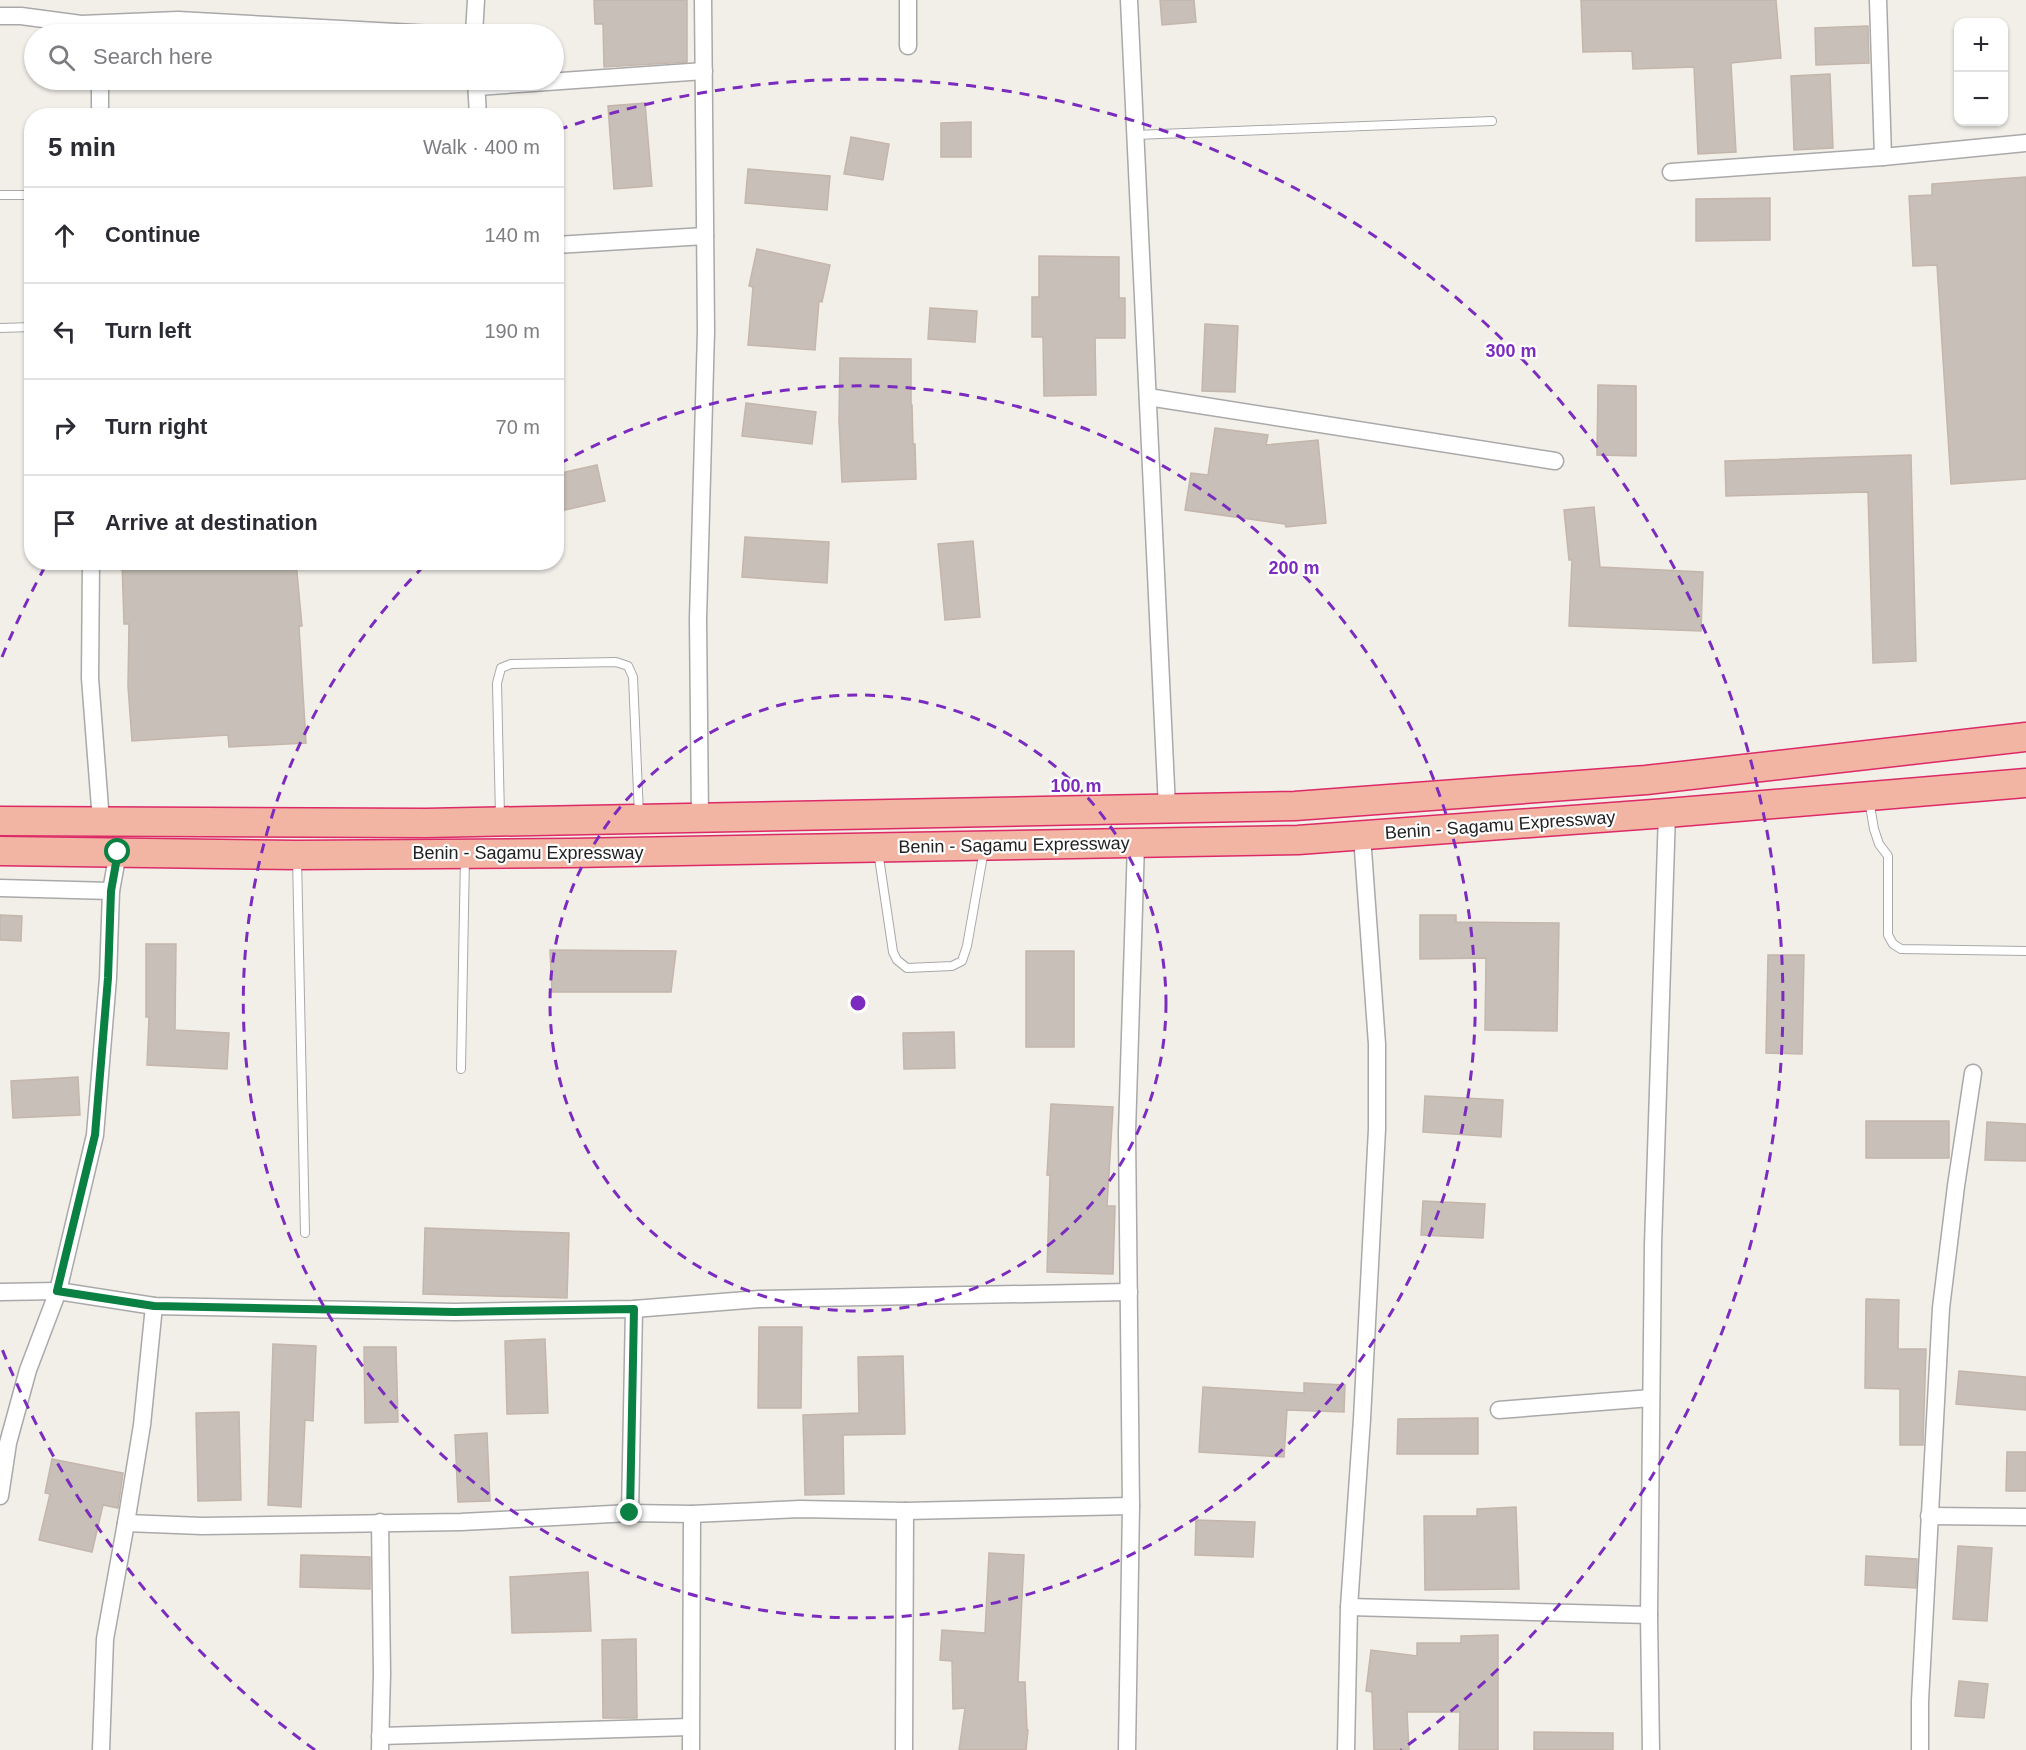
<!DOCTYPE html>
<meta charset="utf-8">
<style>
:root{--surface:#fff;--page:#f7f7f7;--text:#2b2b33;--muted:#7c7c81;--line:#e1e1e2}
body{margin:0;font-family:Arial,sans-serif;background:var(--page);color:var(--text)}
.controls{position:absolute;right:18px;top:18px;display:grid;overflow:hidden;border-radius:12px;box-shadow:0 2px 4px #0004}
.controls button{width:54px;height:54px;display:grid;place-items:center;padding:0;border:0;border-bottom:2px solid var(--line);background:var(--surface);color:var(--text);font:30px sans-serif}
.stop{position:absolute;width:18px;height:18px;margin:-14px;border:4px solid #0b8043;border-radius:50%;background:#fff}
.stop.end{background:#0b8043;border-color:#fff;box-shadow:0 2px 6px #0008}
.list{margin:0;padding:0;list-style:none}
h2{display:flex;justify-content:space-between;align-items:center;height:78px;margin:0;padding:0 24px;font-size:26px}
h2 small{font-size:20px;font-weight:400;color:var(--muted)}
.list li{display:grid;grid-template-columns:39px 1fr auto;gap:18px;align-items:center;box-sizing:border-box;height:96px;padding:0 24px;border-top:2px solid var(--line)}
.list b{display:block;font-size:22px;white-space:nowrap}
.list em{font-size:20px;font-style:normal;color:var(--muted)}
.icon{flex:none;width:33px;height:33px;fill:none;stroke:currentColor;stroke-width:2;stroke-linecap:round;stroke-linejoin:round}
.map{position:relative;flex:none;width:2026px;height:1750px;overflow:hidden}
.search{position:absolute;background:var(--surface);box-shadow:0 2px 4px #0004;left:24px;top:24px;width:540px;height:66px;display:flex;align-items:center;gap:15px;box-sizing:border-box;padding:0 21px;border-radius:33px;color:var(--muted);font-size:22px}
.panel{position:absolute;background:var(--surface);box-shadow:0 2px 4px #0004;left:24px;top:108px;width:540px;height:462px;border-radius:24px}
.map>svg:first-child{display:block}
</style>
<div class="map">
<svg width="2026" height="1750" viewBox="0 0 2026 1750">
<rect width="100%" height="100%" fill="#f2efe9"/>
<g fill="#c7bfb8" stroke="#c4b6ab" stroke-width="1.5">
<polygon points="594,0 687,0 687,62 604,67 603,24 595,24"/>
<polygon points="1160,0 1194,0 1196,22 1162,25"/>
<polygon points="1581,0 1776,0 1781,58 1731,63 1736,152 1698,154 1694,67 1633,69 1632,51 1583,52"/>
<polygon points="1868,26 1869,63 1816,65 1815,28"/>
<polygon points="1830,74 1833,148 1794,150 1791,76"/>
<polygon points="645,103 652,186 614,189 608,106"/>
<polygon points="971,122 971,157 941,157 941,123"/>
<polygon points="851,137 889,144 883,180 844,174"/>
<polygon points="748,169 830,176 827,210 745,203"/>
<polygon points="2026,177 2026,479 1951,484 1937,265 1913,266 1909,196 1932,195 1932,184"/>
<polygon points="1770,198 1770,240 1696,241 1696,199"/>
<polygon points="757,249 830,265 822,302 819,301 815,350 748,345 753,287 749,286"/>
<polygon points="1039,256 1119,257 1119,298 1125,298 1125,338 1095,338 1096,395 1044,396 1043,337 1032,337 1032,297 1039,297"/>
<polygon points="930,308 977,311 975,342 928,339"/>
<polygon points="1205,324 1238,326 1235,392 1202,391"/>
<polygon points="840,358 911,359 911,405 912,405 913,444 915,444 916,479 842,482 839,420"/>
<polygon points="1598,385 1636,386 1636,456 1597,455"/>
<polygon points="746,403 816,412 812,444 742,436"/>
<polygon points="1215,428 1268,435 1266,445 1318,440 1326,523 1286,527 1285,524 1185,510 1191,473 1208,475"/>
<polygon points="1911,455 1916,661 1873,663 1868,492 1726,496 1725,461"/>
<polygon points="597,465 605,501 556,512 556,474"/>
<polygon points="1594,507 1600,567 1703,572 1701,631 1569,626 1572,560 1569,560 1564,510"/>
<polygon points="745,537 829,542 827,583 742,577"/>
<polygon points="973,541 980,617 945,620 938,544"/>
<polygon points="122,562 296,562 302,626 299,626 306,743 229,747 228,735 132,741 128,686 129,624 124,624"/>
<polygon points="0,915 22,916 21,941 0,940"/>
<polygon points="1420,915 1456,915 1456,922 1559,923 1557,1031 1485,1030 1486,958 1420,959"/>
<polygon points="146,944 176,944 175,1030 229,1033 227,1069 147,1065 149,1017 146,1017"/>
<polygon points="550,950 676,951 671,992 552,992"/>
<rect x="1026" y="951" width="48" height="96"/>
<polygon points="1768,955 1804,955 1802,1054 1766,1053"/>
<polygon points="954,1032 955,1068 904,1069 903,1033"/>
<polygon points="78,1077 80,1115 13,1118 11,1081"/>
<polygon points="1425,1096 1503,1100 1501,1137 1423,1132"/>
<polygon points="1051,1104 1113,1107 1107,1206 1115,1206 1113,1274 1047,1272 1050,1175 1047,1175"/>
<rect x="1866" y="1121" width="83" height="37"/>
<polygon points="1987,1122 2026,1124 2026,1161 1985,1160"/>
<polygon points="1423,1201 1485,1204 1483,1238 1421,1235"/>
<polygon points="425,1228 569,1233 567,1298 423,1294"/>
<polygon points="1866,1299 1899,1300 1898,1349 1926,1349 1923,1445 1900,1445 1900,1389 1865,1388"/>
<polygon points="759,1327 802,1327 801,1408 758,1408"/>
<polygon points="545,1339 548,1413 507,1414 505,1341"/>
<polygon points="273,1344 316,1346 313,1421 305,1420 301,1507 268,1505"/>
<polygon points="364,1347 396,1347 398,1422 365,1423"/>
<polygon points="903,1356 905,1434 843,1435 844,1494 805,1495 803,1415 859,1413 858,1357"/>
<polygon points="1959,1371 2026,1377 2026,1410 1956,1404"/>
<polygon points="1304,1383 1345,1385 1344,1412 1287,1410 1284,1457 1199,1452 1203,1387 1304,1393"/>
<polygon points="239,1412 241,1500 198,1501 196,1413"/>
<polygon points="1478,1418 1478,1454 1397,1454 1398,1419"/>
<polygon points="487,1433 490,1501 458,1502 455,1435"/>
<polygon points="2007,1452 2026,1452 2026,1491 2006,1491"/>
<polygon points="52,1459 123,1473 118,1508 103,1505 92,1552 39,1540 50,1494 45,1493"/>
<polygon points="1516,1507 1519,1589 1425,1590 1424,1516 1477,1516 1477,1509"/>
<polygon points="1196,1520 1255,1522 1253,1557 1195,1555"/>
<polygon points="1958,1546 1992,1548 1987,1621 1953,1619"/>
<polygon points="989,1553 1024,1555 1018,1682 1025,1682 1027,1730 1028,1730 1026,1750 959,1750 965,1708 953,1709 952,1661 940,1660 942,1630 985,1633"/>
<polygon points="301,1555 370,1557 370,1589 300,1587"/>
<polygon points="1866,1556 1917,1559 1916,1588 1865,1585"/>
<polygon points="588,1572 591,1631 512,1633 510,1577"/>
<polygon points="1498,1635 1498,1750 1459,1750 1460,1712 1407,1712 1409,1750 1374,1750 1372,1692 1366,1691 1371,1650 1417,1656 1417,1643 1461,1643 1461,1636"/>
<polygon points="636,1639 637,1718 603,1718 602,1640"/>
<polygon points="1959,1681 1988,1684 1984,1718 1955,1716"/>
<polygon points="1534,1732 1613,1733 1613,1750 1534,1750"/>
</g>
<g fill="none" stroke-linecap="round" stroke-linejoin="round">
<defs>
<g id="service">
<polyline points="1135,135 1492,121"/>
<polyline points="0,195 32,195"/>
<polyline points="0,328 32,327"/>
<polyline points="1869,800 1874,829 1879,844 1888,856 1888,935 1893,944 1901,949 2026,951"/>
<polyline points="500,817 497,683 501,668 511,664 616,662 628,666 633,677 639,815"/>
<polyline points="878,851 893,952 897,960 907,968 952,966 962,961 967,946 984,850"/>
<polyline points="297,858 305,1233"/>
<polyline points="461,1069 465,857"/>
</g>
<g id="minor">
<polyline points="1129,0 1167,808"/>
<polyline points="1878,0 1883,157"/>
<polyline points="0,16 21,16 81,24 178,20 433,34"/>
<polyline points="474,34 476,0"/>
<polyline points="908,46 908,0"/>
<polyline points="476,80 478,116"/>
<polyline points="477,87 704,71"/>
<polyline points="100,116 100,80"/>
<polyline points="1671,172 1883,157 2026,143"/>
<polyline points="556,245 705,236"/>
<polyline points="1148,397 1555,461"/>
<polyline points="91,562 90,678 101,821"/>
<polyline points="700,818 698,619 706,331 703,0"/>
<polyline points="0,888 111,891"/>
<polyline points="0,1292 58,1291 154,1306 455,1312 634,1309 759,1299 1129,1292"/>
<polyline points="154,1306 142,1425 126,1523 202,1526 461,1522 630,1513 692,1514 800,1509 905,1511 1131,1506"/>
<polyline points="1499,1410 1651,1398"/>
<polyline points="0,1496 8,1443 28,1370 58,1291 95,1135 108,978 111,891 118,852"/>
<polyline points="630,1513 634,1309"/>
<polyline points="1929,1516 2026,1517"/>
<polyline points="380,1522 382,1674 380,1750"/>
<polyline points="1349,1607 1649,1615"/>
<polyline points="380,1736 690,1727"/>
<polyline points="101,1750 105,1639 126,1523"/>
<polyline points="691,1750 692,1514"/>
<polyline points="904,1750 905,1511"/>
<polyline points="1127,1750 1131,1506 1127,1132 1136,843"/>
<polyline points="1346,1750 1349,1607 1362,1419 1377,1129 1377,1044 1362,836"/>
<polyline points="1651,1750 1649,1615 1653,1245 1667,813"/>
<polyline points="1920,1750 1920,1701 1941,1308 1956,1186 1973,1073"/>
</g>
<g id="trunk">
<polyline points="0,821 426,823 1295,806 1646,780 2026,737"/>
<polyline points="0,851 297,855 572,853 1298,840 1667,813 2026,783"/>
</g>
</defs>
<use href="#service" stroke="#a9a9a9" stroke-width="10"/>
<use href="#minor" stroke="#a9a9a9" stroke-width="19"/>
<use href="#trunk" stroke="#dc2a67" stroke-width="31"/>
<use href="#service" stroke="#fff" stroke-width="8"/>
<use href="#minor" stroke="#fff" stroke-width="16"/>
<use href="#trunk" stroke="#f2b4a3" stroke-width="28"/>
</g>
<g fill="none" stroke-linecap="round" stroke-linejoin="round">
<polyline stroke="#0b8043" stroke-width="8" points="118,852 111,891 108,978 95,1135 57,1291 154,1306 455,1312 634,1309 630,1513"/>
</g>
<g fill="none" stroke="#7b2cbf" stroke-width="3" stroke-dasharray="10 8">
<circle cx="858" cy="1003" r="308"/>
<path d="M559 464A616 616 0 1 1 426 564"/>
<path d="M315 1750A923 923 0 0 1 2 1349M2 657A923 923 0 0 1 47 563M558 130A923 923 0 0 1 1401 1750"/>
</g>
<g text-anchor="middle" stroke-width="4.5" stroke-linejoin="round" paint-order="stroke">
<g font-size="18" fill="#222" stroke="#fff">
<text transform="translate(1500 825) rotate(-4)" y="6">Benin - Sagamu Expressway</text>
<text transform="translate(1014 845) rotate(-1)" y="6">Benin - Sagamu Expressway</text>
<text x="528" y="859">Benin - Sagamu Expressway</text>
</g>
</g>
<circle cx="858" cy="1003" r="9" fill="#7b2cbf" stroke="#fff" stroke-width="3"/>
<g font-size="18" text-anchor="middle" font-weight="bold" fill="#7b2cbf" stroke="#fff" stroke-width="4.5" stroke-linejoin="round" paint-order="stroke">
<text x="1511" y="357">300 m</text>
<text x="1294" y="574">200 m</text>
<text x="1076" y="792">100 m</text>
</g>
</svg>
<div class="controls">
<button>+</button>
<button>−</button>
</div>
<div class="stop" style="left:118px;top:852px"></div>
<div class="stop end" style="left:630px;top:1513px"></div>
<div class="search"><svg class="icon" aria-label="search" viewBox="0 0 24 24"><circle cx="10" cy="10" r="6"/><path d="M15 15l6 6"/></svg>Search here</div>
<section class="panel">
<h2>5 min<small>Walk · 400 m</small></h2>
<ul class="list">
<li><svg class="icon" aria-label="ahead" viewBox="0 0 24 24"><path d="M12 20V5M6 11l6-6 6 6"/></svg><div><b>Continue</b></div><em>140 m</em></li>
<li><svg class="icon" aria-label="left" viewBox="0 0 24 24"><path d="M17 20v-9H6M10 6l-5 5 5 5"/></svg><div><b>Turn left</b></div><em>190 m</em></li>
<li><svg class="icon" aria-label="right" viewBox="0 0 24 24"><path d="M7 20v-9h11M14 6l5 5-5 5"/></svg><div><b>Turn right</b></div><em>70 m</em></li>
<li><svg class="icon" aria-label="arrive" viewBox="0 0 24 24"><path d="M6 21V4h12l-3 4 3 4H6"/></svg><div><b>Arrive at destination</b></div></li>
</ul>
</section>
</div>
